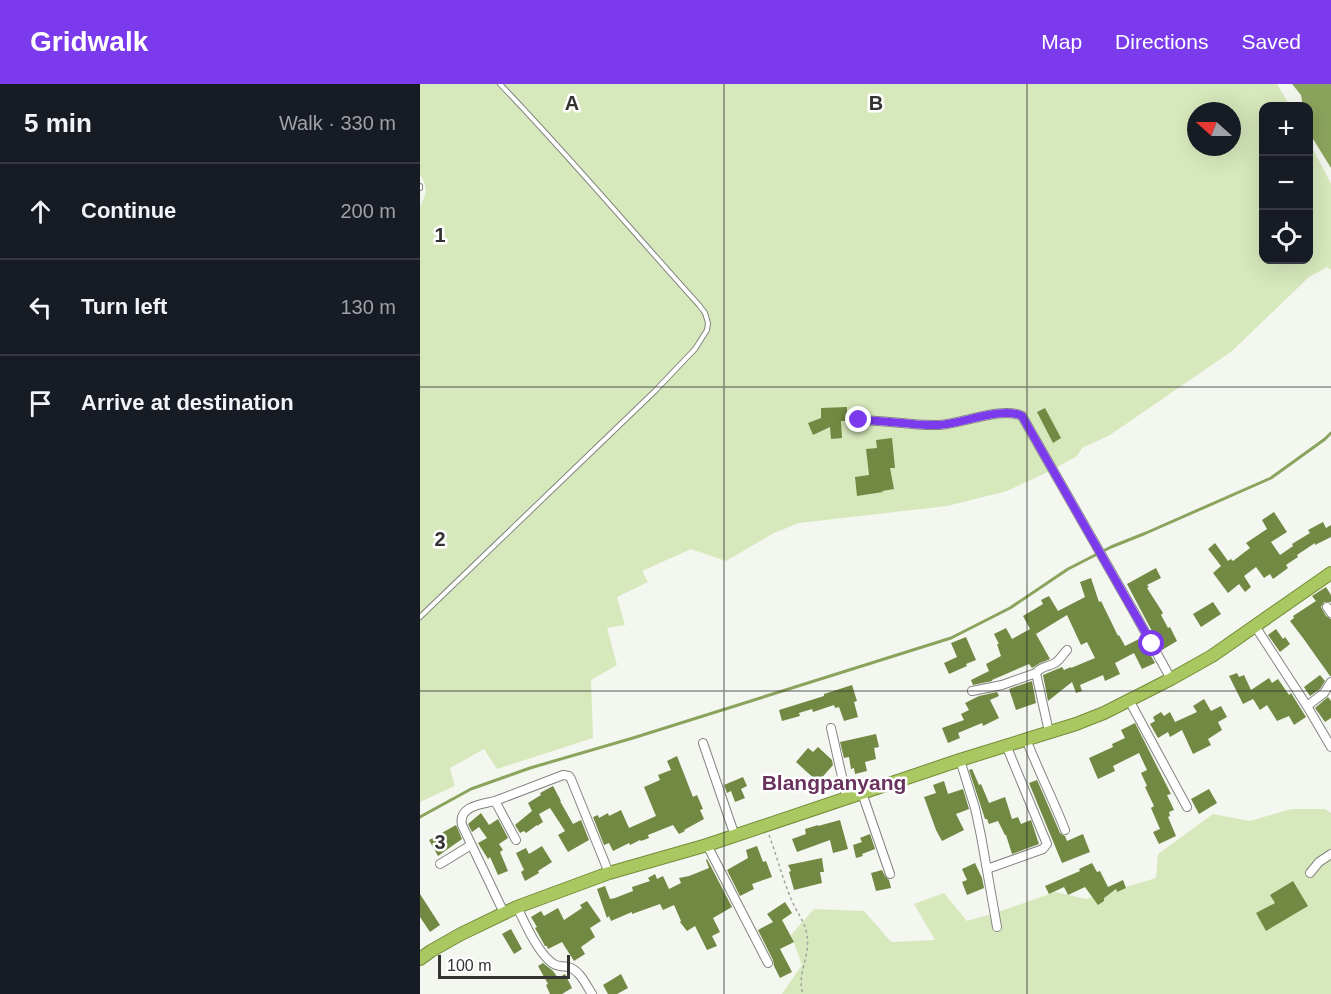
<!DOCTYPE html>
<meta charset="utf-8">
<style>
:root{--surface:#171b24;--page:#242831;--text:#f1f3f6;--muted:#9ea1a6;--line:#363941;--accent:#7c3aed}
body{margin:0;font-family:Helvetica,sans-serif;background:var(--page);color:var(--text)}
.controls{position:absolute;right:18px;top:18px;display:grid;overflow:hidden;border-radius:12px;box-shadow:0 6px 24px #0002}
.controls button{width:54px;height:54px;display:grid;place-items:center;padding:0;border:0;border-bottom:2px solid var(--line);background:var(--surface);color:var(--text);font:30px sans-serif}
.compass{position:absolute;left:767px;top:18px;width:54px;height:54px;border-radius:50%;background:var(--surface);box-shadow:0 6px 24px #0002;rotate:291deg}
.scale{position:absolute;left:18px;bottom:15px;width:132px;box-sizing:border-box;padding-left:6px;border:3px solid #333432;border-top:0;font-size:16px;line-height:21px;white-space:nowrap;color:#333432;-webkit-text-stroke:4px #fff;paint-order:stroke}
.stop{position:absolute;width:18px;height:18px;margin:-14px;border:4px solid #7c3aed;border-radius:50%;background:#fff}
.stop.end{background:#7c3aed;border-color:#fff;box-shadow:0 2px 6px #0008}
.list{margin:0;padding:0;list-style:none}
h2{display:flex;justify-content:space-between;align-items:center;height:78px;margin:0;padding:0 24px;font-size:26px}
h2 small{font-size:20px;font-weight:400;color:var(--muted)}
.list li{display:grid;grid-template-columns:39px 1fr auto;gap:18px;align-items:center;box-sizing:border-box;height:96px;padding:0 24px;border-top:2px solid var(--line)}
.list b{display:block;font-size:22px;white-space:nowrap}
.list em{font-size:20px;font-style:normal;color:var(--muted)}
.icon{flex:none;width:33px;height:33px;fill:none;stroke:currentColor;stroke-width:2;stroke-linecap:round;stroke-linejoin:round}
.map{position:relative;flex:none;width:911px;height:910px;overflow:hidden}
header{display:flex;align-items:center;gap:36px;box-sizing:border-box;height:84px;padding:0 30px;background:var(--accent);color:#fff}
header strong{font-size:28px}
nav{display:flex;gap:33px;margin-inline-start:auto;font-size:21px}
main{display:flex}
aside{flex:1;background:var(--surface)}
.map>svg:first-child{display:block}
</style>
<header>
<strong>Gridwalk</strong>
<nav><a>Map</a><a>Directions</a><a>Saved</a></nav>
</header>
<main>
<aside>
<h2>5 min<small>Walk · 330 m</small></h2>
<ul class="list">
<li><svg class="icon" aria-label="ahead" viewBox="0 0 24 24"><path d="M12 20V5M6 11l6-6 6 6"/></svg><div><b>Continue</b></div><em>200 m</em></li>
<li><svg class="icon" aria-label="left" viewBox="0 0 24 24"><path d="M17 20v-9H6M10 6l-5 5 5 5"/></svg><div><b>Turn left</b></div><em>130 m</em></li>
<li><svg class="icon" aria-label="arrive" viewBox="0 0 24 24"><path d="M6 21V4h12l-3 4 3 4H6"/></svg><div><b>Arrive at destination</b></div></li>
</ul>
</aside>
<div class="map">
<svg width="911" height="910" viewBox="0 0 911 910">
<rect width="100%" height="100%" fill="#f4f6f0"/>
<g fill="#d7e8bc" fill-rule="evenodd">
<path d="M0 0H857L870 22H844V176H888L889 57 911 100V186L907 183 889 193 812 267 690 351 662 364 657 372 632 386 587 407 527 422 379 439 354 449 306 477 271 465 222 487 228 498 197 513 205 541 187 544 197 581 171 596 173 654 77 685 64 665 30 684 35 702 0 718V122C7 109 8 103 0 91ZM776 27H812V63H776Z"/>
<polygon points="871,725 905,725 911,729 911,910 362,910 382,881 371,851 394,825 444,827 471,858 515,856 494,820 524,809 547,837 575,829 635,808 666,815 736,794 738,770 793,730 830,737"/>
</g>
<polygon fill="#8ba45d" points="872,0 911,0 911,84 890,50 888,22 883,22 881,11"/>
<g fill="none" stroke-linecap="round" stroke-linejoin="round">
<polyline stroke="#8ba45d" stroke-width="3" points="0,733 51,705 110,684 213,654 531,554 590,524 648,485 691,463 726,449 851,394 905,355 911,349"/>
</g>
<g fill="#718943">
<polygon points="427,323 427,337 421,337 422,354 411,355 410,343 393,351 388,339 401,334 401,324"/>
<polygon points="625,324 641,354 633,359 617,328"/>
<polygon points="472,354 475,384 470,384 474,405 462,407 463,408 437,412 435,393 449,391 446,365 457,364 456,356"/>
<polygon points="854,428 867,448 851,458 860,471 873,462 872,460 890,449 888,446 903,438 906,444 911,441 911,453 895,461 895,459 877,471 878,473 866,481 868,484 853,495 850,490 844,494 836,483 824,492 831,503 825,508 819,500 808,509 793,489 801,482 788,465 795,459 808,477 811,475 813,477 830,464 826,459 847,445 842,436"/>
<polygon points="736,484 741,494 727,501 729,503 727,504 743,529 741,531 748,544 750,543 757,557 742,566 707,500"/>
<polygon points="671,494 679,518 681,517 698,552 699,551 705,562 721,554 735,579 722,585 714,569 695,579 700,590 685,597 683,591 660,601 662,607 656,609 652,598 628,617 623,591 642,583 644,586 651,583 651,584 675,574 667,558 661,561 647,531 616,550 630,575 620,579 612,584 609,580 572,596 572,597 553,601 551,596 569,587 566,580 581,572 577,560 579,560 574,550 586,544 592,555 610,545 603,532 623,520 621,516 629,512 638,527 665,513 660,498"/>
<polygon points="906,503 911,511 911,518 904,518 901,523 906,532 911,535 911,592 910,592 883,554 870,537 874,534 873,532 896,517 892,512"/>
<polygon points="793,518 801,530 781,543 773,530"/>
<polygon points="856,545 863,555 865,553 870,560 860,568 848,551"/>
<polygon points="546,553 556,576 546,580 547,582 529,590 524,579 537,573 531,559"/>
<polygon points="817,589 819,593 824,591 831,606 849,594 852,599 858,595 869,611 871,609 886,633 874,641 869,632 857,637 847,621 840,626 833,615 823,620 809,592"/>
<polygon points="900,591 905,597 900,605 890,612 884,603"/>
<polygon points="612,597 616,619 596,626 589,605"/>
<polygon points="432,601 437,617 434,618 438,633 424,637 419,623 415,624 414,621 393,628 392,625 379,629 380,632 362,637 359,626 404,612 404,610"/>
<polygon points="577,608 579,612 570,616 579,634 563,642 562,639 538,649 540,654 528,659 522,644 544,636 541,630 549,626 545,619 559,612"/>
<polygon points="908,613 911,617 911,634 905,638 895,624"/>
<polygon points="784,615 791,627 801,622 807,633 798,638 802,646 788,655 791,661 773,670 762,646 750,653 748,648 738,654 730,640 735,637 733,633 741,628 744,632 750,628 755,638 777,628 773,622"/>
<polygon points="715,639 751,710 747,711 754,726 749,728 750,732 748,733 756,752 739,760 733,748 740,745 731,724 734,722 725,703 727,702 721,689 727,686 719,669 693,682 695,687 678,695 669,674 693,663 692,660 705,654 701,646"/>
<polygon points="456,650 459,663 454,664 456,675 445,678 447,687 435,690 434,684 431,685 429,673 424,674 420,658"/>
<polygon points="398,663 412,676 413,681 398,698 376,678 388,664 393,668"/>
<polygon points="257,672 273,713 277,711 283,725 280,726 284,735 264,746 265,747 259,750 253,741 228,751 229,754 221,757 220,756 210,761 209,759 193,767 189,759 184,761 173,733 178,731 179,734 188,729 189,732 201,726 209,744 236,732 224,703 240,696 238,691 251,686 247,677"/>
<polygon points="552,685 559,701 561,700 569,719 585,713 592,735 598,733 601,740 611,736 619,760 592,770 586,751 585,751 578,737 569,740 567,735 565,735 549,686"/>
<polygon points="323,693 327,702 321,705 325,714 315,718 311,707 307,709 304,701"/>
<polygon points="617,696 640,749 645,752 647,757 663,750 670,768 642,779 609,699"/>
<polygon points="524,697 528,710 543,705 549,725 536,730 544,746 522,757 516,746 504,713 516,709 513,701"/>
<polygon points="133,702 141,717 140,717 153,740 161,736 169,756 148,768 138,751 145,747 130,724 119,730 123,738 117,742 117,741 106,749 104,747 100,749 95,741 112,727 108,719 121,711 120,709"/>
<polygon points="789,705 797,719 779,730 771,715"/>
<polygon points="61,729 69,741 78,735 88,754 79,760 83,766 80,768 88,787 78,791 70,773 68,775 58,759 67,754 59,743 52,748 48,740"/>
<polygon points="420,736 428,765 413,769 410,756 377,768 372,755 386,750 385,745 398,741 398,742"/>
<polygon points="36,741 42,755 18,772 9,756"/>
<polygon points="450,750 455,765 442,770 443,772 436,774 433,761 442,758 440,754"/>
<polygon points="122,762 132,778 118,787 119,789 105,797 101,788 104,786 96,769 106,764 109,770"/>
<polygon points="337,762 343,778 346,777 352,793 332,800 334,805 320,812 307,786 328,774 326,766"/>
<polygon points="402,774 404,788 400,788 402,799 374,806 369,788 371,787 368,781"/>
<polygon points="287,775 312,823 293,834 300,848 292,852 297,862 287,866 275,842 267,847 260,838 261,837 254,821 243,826 240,820 212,830 212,828 191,837 189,832 187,834 177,805 185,802 190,815 195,814 213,807 212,803 230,797 228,794 235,790 237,795 243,792 249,805 261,799 259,794 269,792 289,784 286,776"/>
<polygon points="555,779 562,794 564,804 547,811 542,798 547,796 542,785"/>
<polygon points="672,779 677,788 680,787 688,803 703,796 706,804 697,808 696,805 684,814 684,817 678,821 665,803 648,811 644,803 629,810 625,802 660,787 659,785"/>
<polygon points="462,786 465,792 469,796 471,804 456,807 451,789"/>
<polygon points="873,797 888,822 846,847 836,829 855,819 850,811"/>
<polygon points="0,810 20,841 10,848 0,833"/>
<polygon points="167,817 181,837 170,844 175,853 161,863 165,870 154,877 142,858 128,865 127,862 125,862 115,844 117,843 111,833 121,827 124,832 138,824 144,836 162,824 160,821"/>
<polygon points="365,818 372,829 362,836 374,858 360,865 372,888 360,894 354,882 353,876 338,846 353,838 347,830"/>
<polygon points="91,845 102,865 94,870 82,850"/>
<polygon points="123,879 133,887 138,894 145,890 152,904 142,910 130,910 126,901 128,900 118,882"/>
<polygon points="201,890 208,904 197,910 188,910 183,901"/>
</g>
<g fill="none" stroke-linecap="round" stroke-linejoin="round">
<defs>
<g id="service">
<polyline points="0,102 0,104"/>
<path d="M0 533 235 307 275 265 287 246 288 239 285 229 279 221C213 148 149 72 80 0"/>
</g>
<g id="minor">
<path d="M439 336C465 336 493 342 519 341 542 340 582 322 602 332L714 528 751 595"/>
<polyline points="907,523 911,529"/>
<polyline points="835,542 887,622 911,663"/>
<polyline points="552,607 582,601 616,589"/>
<polyline points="709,616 767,723"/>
<polyline points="887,622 904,609 911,598"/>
<polyline points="411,644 427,715"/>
<path d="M629 648 616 589C621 582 628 583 635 579 640 576 643 570 647 566"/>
<path d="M606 655C618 686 633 715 645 746"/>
<polyline points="283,659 315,752"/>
<polyline points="540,676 555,724 561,752 577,843"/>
<polyline points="442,709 470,790"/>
<polyline points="75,717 143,691 149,692 151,695 189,789"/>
<polyline points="287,761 348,879"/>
<polyline points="20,780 51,761"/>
<polyline points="567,785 623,765 627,760 586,661"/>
<polyline points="890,789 899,778 911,770"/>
<path d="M97 823C105 839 117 867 131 878 137 884 141 881 148 883 160 886 166 901 172 910"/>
<path d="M84 829 42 741C38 722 62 720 75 717L96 756"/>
</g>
<polyline id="trunk" points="0,875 11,867 41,850 97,823 189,789 287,761 540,676 656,640 684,629 751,595 792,572 911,489"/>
</defs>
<use href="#service" stroke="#838480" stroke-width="6"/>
<use href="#minor" stroke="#838480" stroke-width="10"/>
<use href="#trunk" stroke="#728c37" stroke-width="14"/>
<path stroke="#a1a39e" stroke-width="1.5" stroke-dasharray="3 3" stroke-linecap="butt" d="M349 751C357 773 363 796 372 817 377 829 385 838 387 851 391 871 376 891 383 910"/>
<use href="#service" stroke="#fff" stroke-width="4"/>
<use href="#minor" stroke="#fff" stroke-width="8"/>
<use href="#trunk" stroke="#aac862" stroke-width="12"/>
</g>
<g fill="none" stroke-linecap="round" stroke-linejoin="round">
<path stroke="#7c3aed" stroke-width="8" d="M439 336C465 336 493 342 519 341 541 340 583 322 602 332L732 560"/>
</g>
<path fill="none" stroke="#333432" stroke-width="1.5" stroke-opacity="0.55" d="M304 0V910M607 0V910M0 303H911M0 607H911"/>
<g text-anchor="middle" stroke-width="5" stroke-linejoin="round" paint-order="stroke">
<g font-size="21" font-weight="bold" fill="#6a325f" stroke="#fff">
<text x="414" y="706">Blangpanyang</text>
</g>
</g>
<g font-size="20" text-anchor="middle" font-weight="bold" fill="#333432" stroke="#fff" stroke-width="5" stroke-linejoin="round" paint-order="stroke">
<text x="152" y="26">A</text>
<text x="456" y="26">B</text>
<text x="20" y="158">1</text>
<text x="20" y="462">2</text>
<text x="20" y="765">3</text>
</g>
</svg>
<div class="controls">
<button>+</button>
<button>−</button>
<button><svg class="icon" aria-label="locate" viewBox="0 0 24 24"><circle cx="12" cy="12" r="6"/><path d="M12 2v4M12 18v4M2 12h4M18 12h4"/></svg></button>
</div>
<svg class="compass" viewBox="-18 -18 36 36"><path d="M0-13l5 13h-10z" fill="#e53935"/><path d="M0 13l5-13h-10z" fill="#9ea1a6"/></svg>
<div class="scale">100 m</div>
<div class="stop" style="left:732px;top:560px"></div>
<div class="stop end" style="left:439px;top:336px"></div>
</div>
</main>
